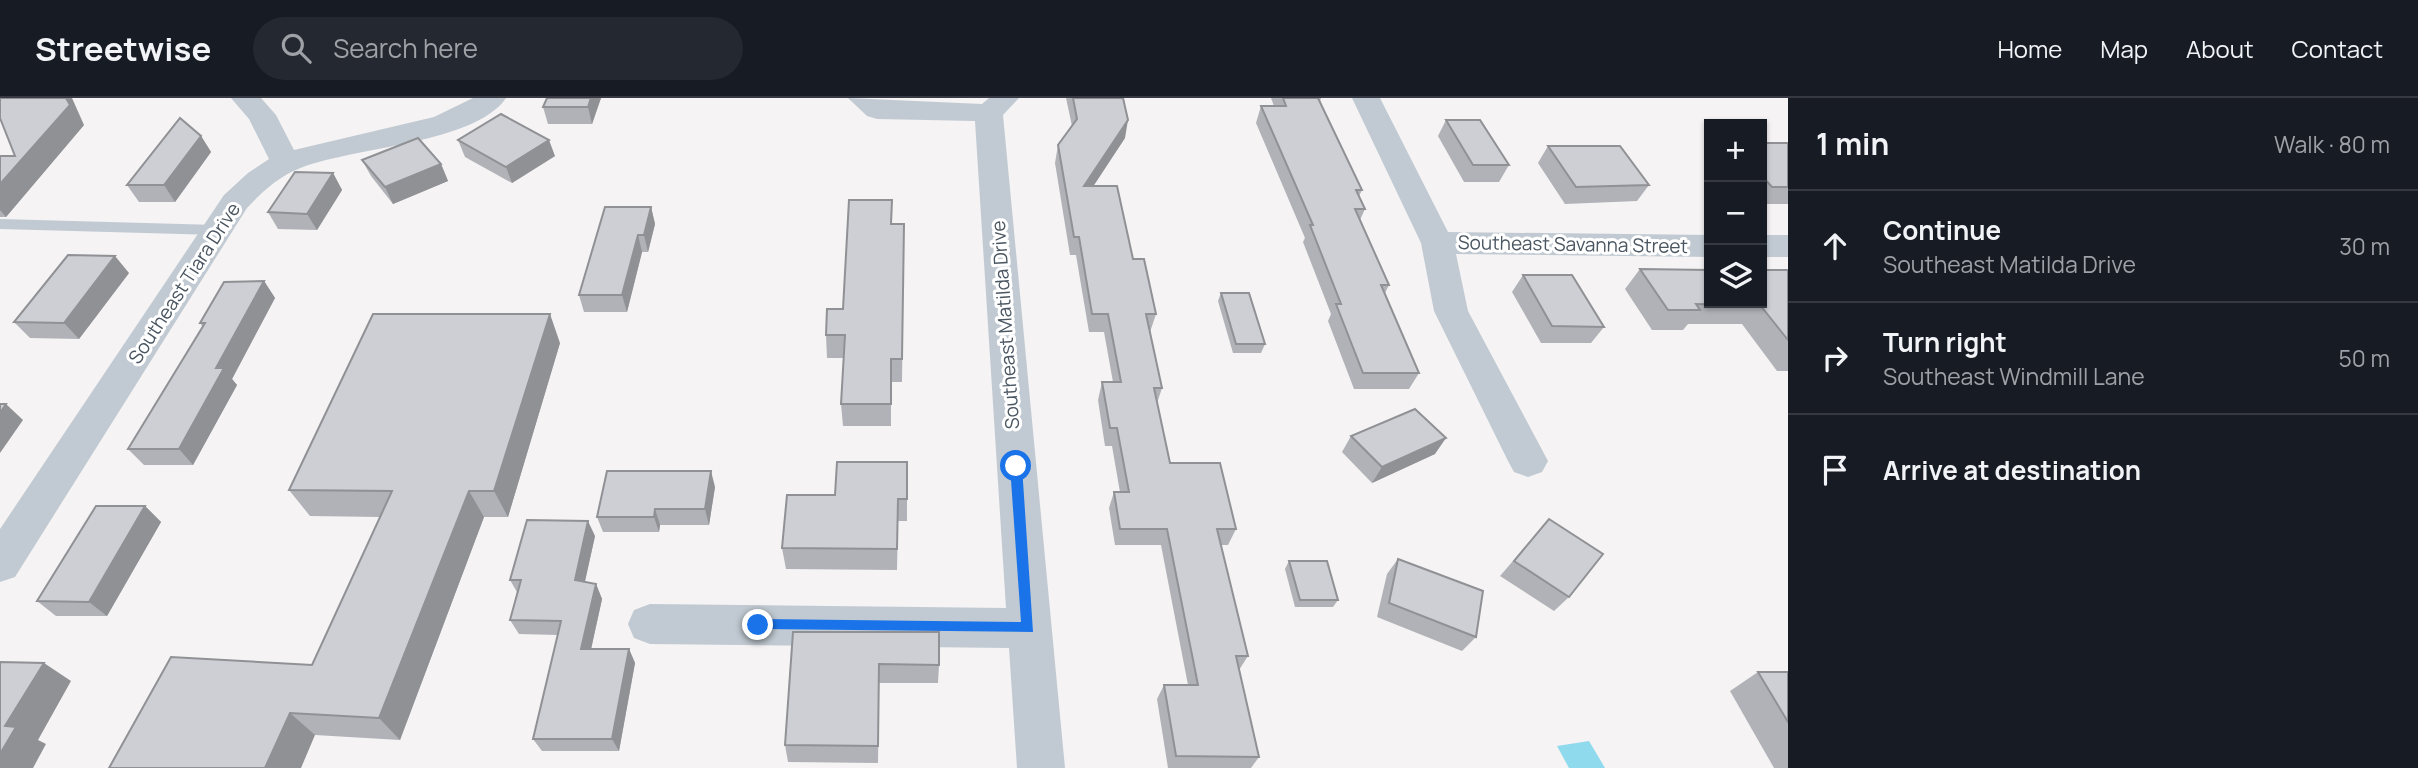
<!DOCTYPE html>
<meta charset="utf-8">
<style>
:root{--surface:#171b24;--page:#242831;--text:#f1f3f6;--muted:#9ea1a6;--line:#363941}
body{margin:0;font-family:Manrope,sans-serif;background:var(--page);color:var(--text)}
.controls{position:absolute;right:21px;top:21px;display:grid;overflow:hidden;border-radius:0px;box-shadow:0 2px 5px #0004}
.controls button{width:63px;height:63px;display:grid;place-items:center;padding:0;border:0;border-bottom:2px solid var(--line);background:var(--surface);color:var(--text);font:35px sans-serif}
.stop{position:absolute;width:21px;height:21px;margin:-16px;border:5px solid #1a73e8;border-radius:50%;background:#fff}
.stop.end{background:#1a73e8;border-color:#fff;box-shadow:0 2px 7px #0008}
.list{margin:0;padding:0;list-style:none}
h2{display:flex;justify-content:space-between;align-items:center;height:91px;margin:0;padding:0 28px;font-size:30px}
h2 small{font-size:23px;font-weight:400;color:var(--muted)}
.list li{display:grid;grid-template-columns:46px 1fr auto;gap:21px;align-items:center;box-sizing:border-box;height:112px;padding:0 28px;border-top:2px solid var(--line)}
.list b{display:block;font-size:26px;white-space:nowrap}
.list p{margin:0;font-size:23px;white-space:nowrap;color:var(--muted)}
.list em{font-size:23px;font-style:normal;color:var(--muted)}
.icon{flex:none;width:38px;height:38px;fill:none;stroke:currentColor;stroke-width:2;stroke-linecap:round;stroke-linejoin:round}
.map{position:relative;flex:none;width:1788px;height:670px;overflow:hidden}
header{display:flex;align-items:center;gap:42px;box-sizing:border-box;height:98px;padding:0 35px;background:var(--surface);border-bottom:2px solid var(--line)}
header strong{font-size:33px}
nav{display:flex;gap:38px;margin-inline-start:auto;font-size:24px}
.search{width:490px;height:63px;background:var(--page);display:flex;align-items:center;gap:18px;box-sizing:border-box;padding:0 24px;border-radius:38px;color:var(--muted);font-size:26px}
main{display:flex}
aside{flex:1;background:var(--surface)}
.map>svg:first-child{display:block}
</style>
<header>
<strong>Streetwise</strong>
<div class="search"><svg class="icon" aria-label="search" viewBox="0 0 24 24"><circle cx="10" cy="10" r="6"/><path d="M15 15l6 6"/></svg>Search here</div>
<nav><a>Home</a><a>Map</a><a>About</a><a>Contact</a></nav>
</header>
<main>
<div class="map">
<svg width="1788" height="670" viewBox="0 0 1788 670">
<rect width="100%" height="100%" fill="#f5f3f3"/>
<polygon fill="#90daee" points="1589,643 1605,670 1569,670 1557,648"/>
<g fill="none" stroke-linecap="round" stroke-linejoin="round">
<polygon fill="#c1cad2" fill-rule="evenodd" points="0,121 217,127 225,132 217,137 0,131"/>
<g fill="#c1cad2" fill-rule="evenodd">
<path d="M231 0H261L276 17 294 52 434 19 473 0H506C475 46 350 49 298 71 278 79 261 95 247 110L15 479 0 484V431L224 97 248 75 269 61 249 21Z"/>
<polygon points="848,0 982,6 989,0 1019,0 1003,17 1065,670 1017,670 1009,550 650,546 634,540 628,526 634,512 650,506 1006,510 975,23 877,21 867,18"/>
<polygon points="1352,0 1380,0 1448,134 1709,137 1709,159 1456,156 1468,213 1548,363 1542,374 1528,379 1514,374 1508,363 1434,213 1421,145"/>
<rect x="1762" y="137" width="26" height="22"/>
</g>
</g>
<g fill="#b0b2b7">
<polygon points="547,0 601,0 592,26 548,26 543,9"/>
<polygon points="1066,0 1123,0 1125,40 1093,88 1133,161 1156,216 1150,234 1162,290 1157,305 1170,365 1236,431 1228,447 1221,447 1248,558 1239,572 1259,659 1251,670 1168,670 1157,601 1164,587 1188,587 1161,447 1115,447 1109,410 1114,394 1120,394 1112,348 1105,348 1098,302 1102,284 1113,284 1104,234 1089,234 1076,157 1070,157 1055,65 1058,47 1072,28"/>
<polygon points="1271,0 1321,0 1320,3 1362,92 1359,98 1365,111 1360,122 1389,187 1385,195 1419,275 1409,291 1354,291 1328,223 1331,216 1303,144 1305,140 1256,25 1261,8 1274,8"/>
<polygon points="1446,22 1509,67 1499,84 1464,84 1438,38"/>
<polygon points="84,27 6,119 0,119 0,58 15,58"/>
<polygon points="201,38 211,54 175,104 139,104 127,87"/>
<polygon points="458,42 555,58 512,85 465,59"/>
<rect x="1762" y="45" width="26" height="61"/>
<polygon points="1548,48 1649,87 1637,103 1565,106 1538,65"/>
<polygon points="362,62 441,66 448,83 393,106 371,78"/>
<polygon points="333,75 342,92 317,132 278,131 268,114"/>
<polygon points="651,109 655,126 648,154 642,154 627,214 584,214 579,197"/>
<polygon points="892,126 904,126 902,284 891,284 891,328 843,328 841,306 844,260 827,260 826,237 843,211"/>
<polygon points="1640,171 1788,172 1788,273 1777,273 1742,226 1688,226 1683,232 1652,232 1625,191"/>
<polygon points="129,175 79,241 30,240 14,224"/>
<polygon points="1523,177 1604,229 1591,245 1541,245 1512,194"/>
<polygon points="264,183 275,200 232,281 237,287 193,367 144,367 128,351 203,229 200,225"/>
<polygon points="1221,195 1265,246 1261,255 1233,255 1218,203"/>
<polygon points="560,245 508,419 484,419 400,642 315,637 109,670 312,567 380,419 310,418 289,392"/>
<polygon points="1351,338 1435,356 1372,385 1342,354"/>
<polygon points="715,389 709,427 660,427 659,434 603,434 597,419"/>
<polygon points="787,397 907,401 907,423 898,423 897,472 786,471 782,450"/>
<polygon points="145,408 161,424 107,518 56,518 37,503"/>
<polygon points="1549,421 1569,499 1554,513 1500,478"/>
<polygon points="595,438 585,484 596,486 602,501 591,551 629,551 635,565 619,653 542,653 533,641 558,537 519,536 510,522 517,494 510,482"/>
<polygon points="1398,461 1476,539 1462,553 1377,519 1387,476"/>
<polygon points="1289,463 1338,502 1333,509 1295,509 1285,471"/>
<polygon points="793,534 939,567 938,585 879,585 878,665 788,664 785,647"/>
<polygon points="1758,574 1788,574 1788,670 1774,670 1730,593"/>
</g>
<g fill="#909195">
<polygon points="66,0 72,0 84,27 6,119 0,112 0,86"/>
<polygon points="591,0 601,0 592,26 588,9"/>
<polygon points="1128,22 1125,40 1081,107 1084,88"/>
<polygon points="201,38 211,54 175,104 164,87"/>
<polygon points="549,42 555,58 512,85 506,69"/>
<polygon points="441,66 448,83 393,106 385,89"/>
<polygon points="333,75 342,92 317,132 307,116"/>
<polygon points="651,109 655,126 648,154 644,137"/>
<polygon points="638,137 642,154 627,214 622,197"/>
<polygon points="115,158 129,175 79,241 64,225"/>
<polygon points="264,183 275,200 232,281 237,287 193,367 179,351 216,270"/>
<polygon points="550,216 560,245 508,419 494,393"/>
<polygon points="6,306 23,322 0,355 0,315"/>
<polygon points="1446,340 1435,356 1372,385 1382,369"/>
<polygon points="711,373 715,389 709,427 705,411"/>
<polygon points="469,393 484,419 400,642 379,620"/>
<polygon points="145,408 161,424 107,518 89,504"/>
<polygon points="655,411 660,427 659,434 654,419"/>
<polygon points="588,423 595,438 582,496 575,482"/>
<polygon points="596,486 602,501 588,565 581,551"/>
<polygon points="629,551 635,565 619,653 612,641"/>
<polygon points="44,565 71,583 38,642 46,646 33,670 0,670 0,656 5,628"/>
<polygon points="290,615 315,637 301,670 265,670"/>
</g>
<g fill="#cdcfd5" stroke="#909195" stroke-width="2">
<polygon points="0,0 66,0 70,7 0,86 0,58 15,58 0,20"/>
<polygon points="547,0 591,0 588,9 543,9"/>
<polygon points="1073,0 1123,0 1128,22 1084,88 1117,88 1133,161 1144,161 1156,216 1146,216 1162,290 1154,290 1170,365 1220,365 1236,431 1217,431 1248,558 1236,558 1259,659 1176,658 1164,587 1198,587 1167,431 1120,431 1114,394 1129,394 1117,330 1110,330 1102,284 1121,284 1108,216 1092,216 1079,139 1074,139 1058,47 1077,21"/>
<polygon points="1283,0 1318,0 1362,92 1356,92 1365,111 1355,111 1389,187 1381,187 1419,275 1363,275 1336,206 1341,206 1310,127 1313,127 1261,8 1286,8"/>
<polygon points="501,16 549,42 506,69 458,42"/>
<polygon points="180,20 201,38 164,87 127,87"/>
<polygon points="1446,22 1480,22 1509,67 1473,67"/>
<polygon points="418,40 441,66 385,89 362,62"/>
<polygon points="1762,45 1788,45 1788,89 1772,89 1762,78"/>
<polygon points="1548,48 1620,48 1649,87 1576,89"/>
<polygon points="295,74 333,75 307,116 268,114"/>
<polygon points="849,102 892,102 891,126 904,126 902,261 891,261 891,306 841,306 845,237 826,237 827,211 843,211"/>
<polygon points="605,109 651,109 644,137 638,137 622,197 579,197"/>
<polygon points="68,157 115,158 64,225 14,224"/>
<polygon points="1640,171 1709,172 1709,205 1762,205 1762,172 1788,172 1788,242 1760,207 1696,206 1700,212 1668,212"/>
<polygon points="1523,177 1572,177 1604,229 1552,228"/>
<polygon points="264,183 216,270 224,270 179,351 128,351 205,225 200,225 224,184"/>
<polygon points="1221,195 1249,195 1265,246 1236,246"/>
<polygon points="373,216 550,216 494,393 469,393 379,620 290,615 265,670 109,670 171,559 312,567 392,393 289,392"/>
<polygon points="0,306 6,306 0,315"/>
<polygon points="1415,311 1446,340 1382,369 1351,338"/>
<polygon points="837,364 907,364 907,401 898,401 897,451 782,450 787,397 835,397"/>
<polygon points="607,373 711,373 705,411 655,411 654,419 597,419"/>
<polygon points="96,408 145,408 89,504 37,503"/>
<polygon points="1549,421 1603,456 1569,499 1514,463"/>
<polygon points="527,422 588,423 575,482 596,486 581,551 629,551 612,641 533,641 561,523 510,522 521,482 510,482"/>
<polygon points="1398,461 1483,493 1476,539 1389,505"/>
<polygon points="1289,463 1327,463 1338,502 1300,502"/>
<polygon points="793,534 939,534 939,567 879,566 878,648 785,647"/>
<polygon points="0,564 44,565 5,628 16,629 0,656"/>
<polygon points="1758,574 1788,574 1788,624"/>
</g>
<polygon fill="#1a73e8" points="1016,363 1022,368 1033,534 754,531 752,527 758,521 1021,524 1010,368"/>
<g text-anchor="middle" stroke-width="6" stroke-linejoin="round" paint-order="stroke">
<g font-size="19" fill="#4a5661" stroke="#fff">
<text transform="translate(1573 146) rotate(1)" y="7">Southeast Savanna Street</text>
<text transform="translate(184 185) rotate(-57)" y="7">Southeast Tiara Drive</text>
<text transform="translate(1005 227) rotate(-94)" y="7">Southeast Matilda Drive</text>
</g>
</g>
</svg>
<div class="controls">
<button>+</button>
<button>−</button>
<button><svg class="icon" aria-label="layers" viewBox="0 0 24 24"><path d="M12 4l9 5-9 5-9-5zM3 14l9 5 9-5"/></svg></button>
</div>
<div class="stop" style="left:1016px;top:368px"></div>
<div class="stop end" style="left:758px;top:527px"></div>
</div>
<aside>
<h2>1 min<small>Walk · 80 m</small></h2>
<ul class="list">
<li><svg class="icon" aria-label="ahead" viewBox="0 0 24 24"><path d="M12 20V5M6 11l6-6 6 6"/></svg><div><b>Continue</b><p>Southeast Matilda Drive</p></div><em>30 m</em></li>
<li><svg class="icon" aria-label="right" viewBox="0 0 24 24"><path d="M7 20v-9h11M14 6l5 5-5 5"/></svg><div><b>Turn right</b><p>Southeast Windmill Lane</p></div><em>50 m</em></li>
<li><svg class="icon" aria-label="arrive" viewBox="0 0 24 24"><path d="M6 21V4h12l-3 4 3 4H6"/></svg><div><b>Arrive at destination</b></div></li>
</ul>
</aside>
</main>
